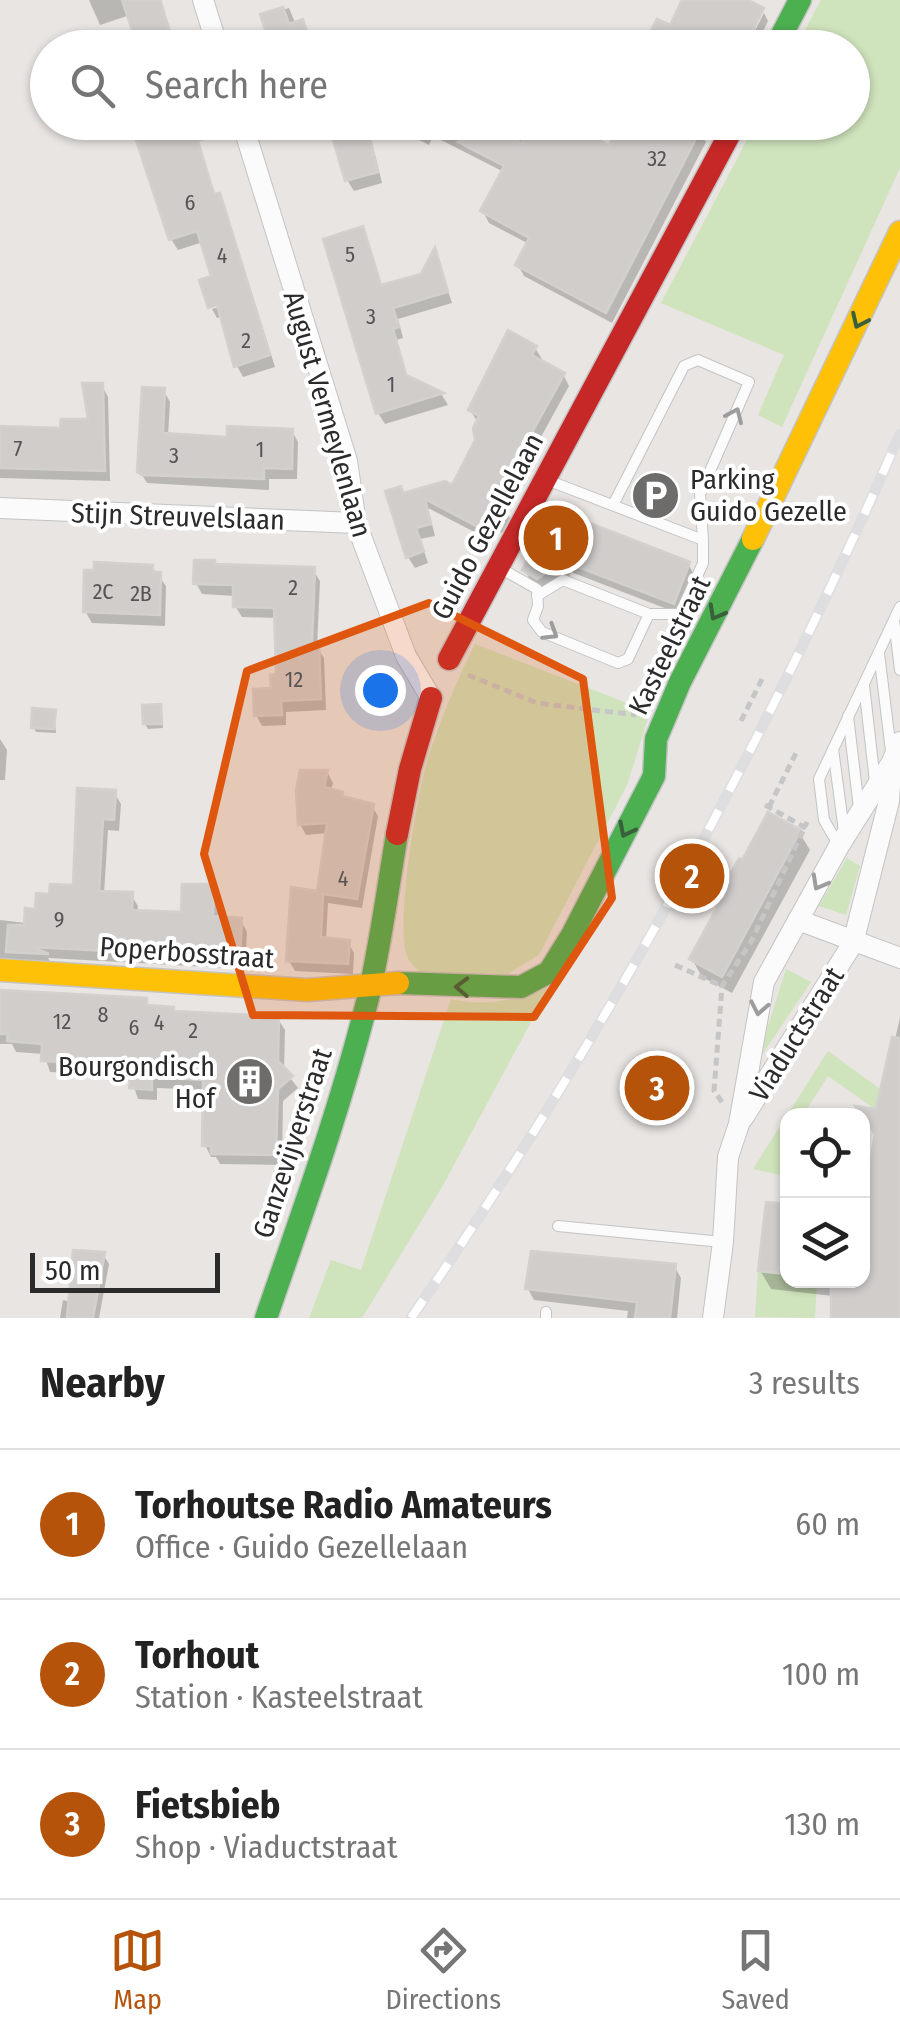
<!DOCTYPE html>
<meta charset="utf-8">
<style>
:root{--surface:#fff;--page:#f2f2f2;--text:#222;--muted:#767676;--line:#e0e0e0;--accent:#b45309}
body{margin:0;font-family:"Fira Sans Condensed",sans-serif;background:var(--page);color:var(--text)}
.controls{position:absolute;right:30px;bottom:30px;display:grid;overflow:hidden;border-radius:20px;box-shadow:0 2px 8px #0004}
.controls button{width:90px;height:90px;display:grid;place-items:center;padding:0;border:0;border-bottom:2px solid var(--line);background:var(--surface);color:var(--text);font:50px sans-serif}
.scale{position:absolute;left:30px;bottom:25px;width:190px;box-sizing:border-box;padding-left:10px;border:5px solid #2b2b2b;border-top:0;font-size:28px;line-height:35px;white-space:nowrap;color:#2b2b2b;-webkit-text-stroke:8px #fff;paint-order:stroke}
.you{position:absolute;left:380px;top:690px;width:35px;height:35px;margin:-25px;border:8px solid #fff;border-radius:50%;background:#1a73e8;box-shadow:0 0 0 15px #1a73e833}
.badge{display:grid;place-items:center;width:65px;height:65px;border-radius:50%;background:var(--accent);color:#fff;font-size:32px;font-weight:700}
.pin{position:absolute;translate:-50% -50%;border:5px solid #fff;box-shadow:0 2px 10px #0006}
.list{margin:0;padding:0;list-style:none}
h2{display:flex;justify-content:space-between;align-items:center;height:130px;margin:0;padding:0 40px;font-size:42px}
h2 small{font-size:32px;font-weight:400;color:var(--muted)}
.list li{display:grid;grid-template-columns:65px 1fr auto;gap:30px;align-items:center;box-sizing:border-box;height:150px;padding:0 40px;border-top:2px solid var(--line)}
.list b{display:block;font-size:38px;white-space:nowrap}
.list p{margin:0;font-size:32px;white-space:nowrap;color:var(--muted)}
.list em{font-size:32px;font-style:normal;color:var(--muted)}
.icon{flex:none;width:55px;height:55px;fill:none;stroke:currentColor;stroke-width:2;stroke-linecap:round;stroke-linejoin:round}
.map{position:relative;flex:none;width:900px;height:1318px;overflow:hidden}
.search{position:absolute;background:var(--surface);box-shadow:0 2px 8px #0004;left:30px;right:30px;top:30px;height:110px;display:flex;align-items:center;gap:25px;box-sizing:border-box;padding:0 35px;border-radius:55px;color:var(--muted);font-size:38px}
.sheet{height:580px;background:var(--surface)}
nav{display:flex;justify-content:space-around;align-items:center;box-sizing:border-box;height:140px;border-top:2px solid var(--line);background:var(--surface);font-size:28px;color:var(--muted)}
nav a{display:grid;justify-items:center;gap:5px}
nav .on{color:var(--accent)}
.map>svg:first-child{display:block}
</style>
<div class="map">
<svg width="900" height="1318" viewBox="0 0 900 1318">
<rect width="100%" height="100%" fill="#e8e5e2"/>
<g fill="#cfe3bc">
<polygon points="821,0 900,0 900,168 782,427 758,415 784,355 661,303 756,123 852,122 852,48 796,47"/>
<path d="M475 644 650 712 627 785 539 955 508 974 422 973C416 969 410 964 407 956 395 926 417 792 428 758 441 719 456 681 475 644Z"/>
<polygon points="847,858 860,866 846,915 819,906"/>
<polygon points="786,969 811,982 760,1058 759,1055"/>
<path d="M550 987 442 1187 362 1318H309L331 1260 361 1270 451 999C486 1007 517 1000 550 987Z"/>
<polygon points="828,1051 880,1089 875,1109 828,1076 803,1115 788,1116 785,1176 753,1169"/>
<polygon points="758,1271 787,1274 788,1280 817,1281 815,1318 755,1317"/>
</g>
<g fill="#0003">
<polygon points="89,0 161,0 176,48 128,48 139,44 130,15 100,25"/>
<polygon points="289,8 300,35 317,34 324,48 273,48 263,16"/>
<polygon points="764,13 768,21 755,48 746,48"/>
<polygon points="606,38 624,48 601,48"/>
<polygon points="191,122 216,197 219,196 225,207 275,367 243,377 237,366 223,316 217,318 212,309 230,304 214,278 203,242 178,250 171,239"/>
<polygon points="331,122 367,122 382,183 354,191 347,180"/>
<polygon points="397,122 558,122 610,149 623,122 709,122 702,136 706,142 612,323 524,276 518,265 529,244 489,223 483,211 504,172 433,136 429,145 403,132"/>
<polygon points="362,229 383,288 423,276 435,252 452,303 398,319 403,338 397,340 408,379 442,395 448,405 385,424 378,413"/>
<polygon points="535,348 542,359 540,362 563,374 569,386 503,506 510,518 502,533 491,527 486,538 428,508 435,536 420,539 428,563 415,568 408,557 403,495 453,488 478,441 477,421 470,410"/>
<polygon points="102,386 108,397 110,481 0,478 0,426 63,431 91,422"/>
<polygon points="164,391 170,402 168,436 229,439 292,431 298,442 297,479 269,479 269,490 147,483 140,472"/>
<polygon points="555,513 688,564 695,576 680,614 571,572 567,582 545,589 531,582 525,570"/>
<polygon points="215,566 313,570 320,581 317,647 324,658 326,710 286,712 286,725 262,726 256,715 279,677 277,618 242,617 235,606 235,596 202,594 196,583"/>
<polygon points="152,567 166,586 165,626 92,623 85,611"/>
<polygon points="160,706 163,728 148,729 145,724"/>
<polygon points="54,712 56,733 36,732 33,727"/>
<polygon points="0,739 7,750 5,780 0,780"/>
<polygon points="327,772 333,783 330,792 342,795 344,799 372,806 378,816 362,908 328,903 326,940 348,942 354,953 353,974 295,971 289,961 319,894 328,833 306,835 300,824"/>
<polygon points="80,790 114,792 121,804 119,831 108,830 104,894 131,895 138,906 137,913 184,915 213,887 219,898 218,919 241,921 247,932 245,969 48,958 52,965 0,964 0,920 26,923 51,896 75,888"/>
<polygon points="799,832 810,850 732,993 702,977 692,959 733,882 731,878 743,863"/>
<polygon points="0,991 146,1001 150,1008 175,1013 278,1019 285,1030 284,1070 298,1088 283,1101 282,1165 220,1164 216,1157 211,1157 205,1145 206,1090 157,1088 157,1100 138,1099 132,1081 103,1080 98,1074 50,1072 44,1054 16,1052 12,1044 0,1044"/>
<polygon points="900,1018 900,1318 834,1318 833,1296 771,1289 760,1270 783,1206 788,1203 788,1280 862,1280 868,1189 878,1112"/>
<polygon points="103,1254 109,1264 99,1318 60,1318 63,1300 71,1302"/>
<polygon points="674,1266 681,1278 677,1318 627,1318 628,1311 534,1300 528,1289"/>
</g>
<g fill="#d0cdcb" stroke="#d3d1ce" stroke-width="2.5">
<polygon points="122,0 160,0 175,48 138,48"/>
<polygon points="682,0 748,0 764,8 744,48 642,48 657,19 670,25"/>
<polygon points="283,7 289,24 303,19 312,48 271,48 260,14"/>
<polygon points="130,122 198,122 204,139 198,141 214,194 220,193 270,355 234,367 217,305 208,308 199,280 211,276 197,231 169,240"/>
<polygon points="328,122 366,122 378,172 345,181"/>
<polygon points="517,122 564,122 609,145 620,122 690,122 701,129 606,313 515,265 529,238 480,211 504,166 458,142 491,129 524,144"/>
<polygon points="363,226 381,285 421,274 435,247 448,292 393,308 399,327 393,329 406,375 444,393 376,414 323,239"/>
<polygon points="508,330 537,346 532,355 565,373 495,499 505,505 495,523 485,518 480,528 425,499 431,524 416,528 424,551 406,558 385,491 401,486 403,493 445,481 452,485 475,440 473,428 479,416 468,410"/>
<polygon points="82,383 103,383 105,471 0,468 0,426 60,428 61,419 88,419"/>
<polygon points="142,387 165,388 163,433 227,437 227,426 293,429 292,469 264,468 264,479 142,475 137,472"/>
<polygon points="554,509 690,562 674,604 565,562 560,572 553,568 537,579 522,570"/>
<polygon points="194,560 215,560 215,564 315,567 312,644 319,644 321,699 281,701 282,715 254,716 253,689 271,688 270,675 276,674 274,608 233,607 233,585 193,584"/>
<polygon points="94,562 153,565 153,572 161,572 160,615 83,612 84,570 94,570"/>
<polygon points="161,704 162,724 143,724 142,705"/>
<polygon points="32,708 56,710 54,729 31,728"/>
<polygon points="300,770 328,770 324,787 343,792 342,796 374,804 357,899 323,894 321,937 350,940 348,964 286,961 291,887 317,891 327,823 298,825 296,790"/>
<polygon points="77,788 116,790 114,820 103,819 99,891 133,892 132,910 181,912 182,884 214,884 213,916 242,918 240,958 32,947 49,954 6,952 8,925 24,925 25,908 35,909 36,893 49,894 50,884 73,885"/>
<polygon points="768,812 801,830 722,977 689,959 732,880 728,878 739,858 742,860"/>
<polygon points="0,990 147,998 147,1005 174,1007 174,1011 279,1016 278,1061 293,1076 278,1089 276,1155 211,1154 211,1146 202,1146 203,1080 152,1077 152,1090 129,1088 131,1071 94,1069 89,1063 41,1061 42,1044 7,1041 8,1034 0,1034"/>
<polygon points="892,1037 900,1038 900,1318 831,1318 831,1280 862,1280 862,1190 866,1187 875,1134 855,1106 876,1109"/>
<polygon points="766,1202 788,1204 788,1274 758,1271"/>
<polygon points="73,1250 105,1252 93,1318 67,1318"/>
<polygon points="531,1251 676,1264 670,1318 635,1318 637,1302 525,1289"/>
</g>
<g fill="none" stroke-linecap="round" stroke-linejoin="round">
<defs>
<g id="lane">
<polyline points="613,505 684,366 698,360 749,382 700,494 703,540"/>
<polyline points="500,568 537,589 538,606 533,620 542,632 618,663 628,659 649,614 680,614 703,563 703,540 547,480"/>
<polyline points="537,596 563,580 649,614"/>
<polyline points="894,620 900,670"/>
<polyline points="879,653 891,751"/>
<polyline points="864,685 875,782"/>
<polyline points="848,716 859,808"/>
<polyline points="833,749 844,831"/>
<polyline points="839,846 824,820 819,779 900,607"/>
<polyline points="558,1226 722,1242"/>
<polyline points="546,1318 546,1312"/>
</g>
<g id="street">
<polyline points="203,0 218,48"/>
<polyline points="242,122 347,461 356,523 406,656 431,698"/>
<polyline points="0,508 356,523"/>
<polyline points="798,920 900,958"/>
<polyline points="743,1118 853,943 889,801 891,769"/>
<polyline points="713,1318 723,1242 728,1157 739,1124 764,982 839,846 892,762 900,742"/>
</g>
<g id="fast">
<polyline points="775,48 800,0"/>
<polyline points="398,983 521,987 549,972 572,935 654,776 656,739 680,682 753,539"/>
<path d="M266 1318C303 1211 342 1104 369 994 381 941 388 887 397 834"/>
</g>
<g id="slow">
<polyline points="753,539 900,232"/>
<polyline points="0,970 307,990 398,983"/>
</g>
<g id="jam">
<polyline points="449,659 736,122"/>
<polyline points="397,834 410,769 431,698"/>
</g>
</defs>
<use href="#lane" stroke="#c4c4c4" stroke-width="12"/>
<use href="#street" stroke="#c4c4c4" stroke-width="22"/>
<use href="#fast" stroke="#c4c4c4" stroke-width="25"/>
<use href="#slow" stroke="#c4c4c4" stroke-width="25"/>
<use href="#jam" stroke="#c4c4c4" stroke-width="25"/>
<g stroke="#c6c6c6" stroke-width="5" stroke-dasharray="8 5" stroke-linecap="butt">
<polyline points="468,675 537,703 636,715"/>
<polyline points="741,721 762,679"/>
<polyline points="765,805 806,828"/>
<polyline points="769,807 797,751"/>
<polyline points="675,965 722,986"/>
<polyline points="722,1102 714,1091 722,986 751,942 807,822"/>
</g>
<use href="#lane" stroke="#fcfbfb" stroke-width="10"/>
<use href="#street" stroke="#fcfbfb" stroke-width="20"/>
<use href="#fast" stroke="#4caf50" stroke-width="22"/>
<use href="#slow" stroke="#ffc107" stroke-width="22"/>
<use href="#jam" stroke="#c62828" stroke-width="22"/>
<defs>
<path id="rail" d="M411 1318C603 1041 765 743 900 434"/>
</defs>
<use href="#rail" stroke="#dedddf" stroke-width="11"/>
<use href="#rail" stroke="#fff" stroke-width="8" stroke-dasharray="22" stroke-linecap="butt"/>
</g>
<defs><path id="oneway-chevron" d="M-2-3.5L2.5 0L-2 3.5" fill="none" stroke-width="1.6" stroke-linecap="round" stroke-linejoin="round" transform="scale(2.5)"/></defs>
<g stroke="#38603a">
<use href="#oneway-chevron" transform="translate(859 321) rotate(115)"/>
<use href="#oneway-chevron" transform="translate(716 613) rotate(119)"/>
<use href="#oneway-chevron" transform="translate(626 830) rotate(117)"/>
<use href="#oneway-chevron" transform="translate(462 987) rotate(-178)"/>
</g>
<g stroke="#9e9d9d">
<use href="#oneway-chevron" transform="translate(735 415) rotate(-66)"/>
<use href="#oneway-chevron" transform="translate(551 633) rotate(32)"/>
<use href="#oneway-chevron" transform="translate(819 883) rotate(119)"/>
<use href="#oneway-chevron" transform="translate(759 1008) rotate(101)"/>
</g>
<path fill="#df570e" fill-opacity="0.2" stroke="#df570e" stroke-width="8" stroke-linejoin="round" d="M429 603 583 679 612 898 534 1017 253 1015 204 854 247 671Z"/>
<defs>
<symbol id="parking-disc" viewBox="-11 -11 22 22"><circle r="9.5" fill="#6d6c6b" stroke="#fff"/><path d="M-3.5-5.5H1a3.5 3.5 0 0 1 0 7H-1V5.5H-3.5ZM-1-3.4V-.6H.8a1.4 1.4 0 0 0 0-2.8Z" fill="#fff"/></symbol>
<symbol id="building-disc" viewBox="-11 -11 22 22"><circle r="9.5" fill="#6d6c6b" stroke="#fff"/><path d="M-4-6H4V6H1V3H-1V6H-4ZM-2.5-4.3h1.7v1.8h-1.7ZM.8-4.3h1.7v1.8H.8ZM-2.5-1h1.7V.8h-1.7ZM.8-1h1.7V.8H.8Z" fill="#fff"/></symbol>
</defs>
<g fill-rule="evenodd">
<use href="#parking-disc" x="628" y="468" width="55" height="55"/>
<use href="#building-disc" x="222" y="1054" width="55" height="55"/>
</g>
<g text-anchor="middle" stroke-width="8" stroke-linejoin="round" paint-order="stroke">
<g font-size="22" fill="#555454">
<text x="657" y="166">32</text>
<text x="190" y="210">6</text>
<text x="350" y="262">5</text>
<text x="222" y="263">4</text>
<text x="371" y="324">3</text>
<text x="246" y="348">2</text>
<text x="391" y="392">1</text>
<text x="18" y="456">7</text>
<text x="260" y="457">1</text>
<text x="174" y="463">3</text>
<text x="293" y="595">2</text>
<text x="103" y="599">2C</text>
<text x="141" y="601">2B</text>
<text x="294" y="687">12</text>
<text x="343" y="886">4</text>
<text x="59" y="927">9</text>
<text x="103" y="1022">8</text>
<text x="62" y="1029">12</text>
<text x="159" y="1030">4</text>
<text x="134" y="1035">6</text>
<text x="193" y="1038">2</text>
</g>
<g font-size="28" fill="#2b2b2b" stroke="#fff">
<text transform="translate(328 414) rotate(74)" y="10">August Vermeylenlaan</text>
<text transform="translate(178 516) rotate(2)" y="10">Stijn Streuvelslaan</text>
<text transform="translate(487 526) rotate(-62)" y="10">Guido Gezellelaan</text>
<text transform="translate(669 645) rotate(-64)" y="10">Kasteelstraat</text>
<text transform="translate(187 952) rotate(4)" y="10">Poperbosstraat</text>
<text transform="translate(796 1034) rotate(-58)" y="10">Viaductstraat</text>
<text transform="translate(292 1143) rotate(-72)" y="10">Ganzevijverstraat</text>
</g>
<g font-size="28" fill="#2b2b2b" stroke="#fff" text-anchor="start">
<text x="690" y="489">Parking<tspan x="690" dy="32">Guido Gezelle</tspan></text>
<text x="215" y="1076" text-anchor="end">Bourgondisch<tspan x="215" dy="32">Hof</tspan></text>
</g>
</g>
</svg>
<div class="controls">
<button><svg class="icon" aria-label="locate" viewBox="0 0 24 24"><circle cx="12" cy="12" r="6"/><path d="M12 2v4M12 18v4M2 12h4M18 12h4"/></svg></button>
<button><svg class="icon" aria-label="layers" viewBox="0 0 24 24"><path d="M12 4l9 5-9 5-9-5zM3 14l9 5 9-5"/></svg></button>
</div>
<div class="scale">50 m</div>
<div class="you"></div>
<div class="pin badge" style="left:556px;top:538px">1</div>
<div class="pin badge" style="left:692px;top:876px">2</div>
<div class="pin badge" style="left:657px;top:1088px">3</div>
<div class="search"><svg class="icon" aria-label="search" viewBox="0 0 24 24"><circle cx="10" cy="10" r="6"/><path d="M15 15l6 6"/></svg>Search here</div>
</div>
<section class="sheet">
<h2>Nearby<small>3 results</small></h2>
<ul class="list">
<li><span class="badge">1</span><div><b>Torhoutse Radio Amateurs</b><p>Office · Guido Gezellelaan</p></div><em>60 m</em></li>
<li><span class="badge">2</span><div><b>Torhout</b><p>Station · Kasteelstraat</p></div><em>100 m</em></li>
<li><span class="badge">3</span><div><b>Fietsbieb</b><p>Shop · Viaductstraat</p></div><em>130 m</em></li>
</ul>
</section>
<nav>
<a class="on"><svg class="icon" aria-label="map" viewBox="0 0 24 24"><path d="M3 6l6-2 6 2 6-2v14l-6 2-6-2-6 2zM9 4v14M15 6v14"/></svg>Map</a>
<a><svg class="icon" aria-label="directions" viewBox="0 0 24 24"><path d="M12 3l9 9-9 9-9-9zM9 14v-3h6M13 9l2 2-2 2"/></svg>Directions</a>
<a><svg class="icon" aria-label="saved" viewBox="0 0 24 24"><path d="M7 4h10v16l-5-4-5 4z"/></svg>Saved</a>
</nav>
